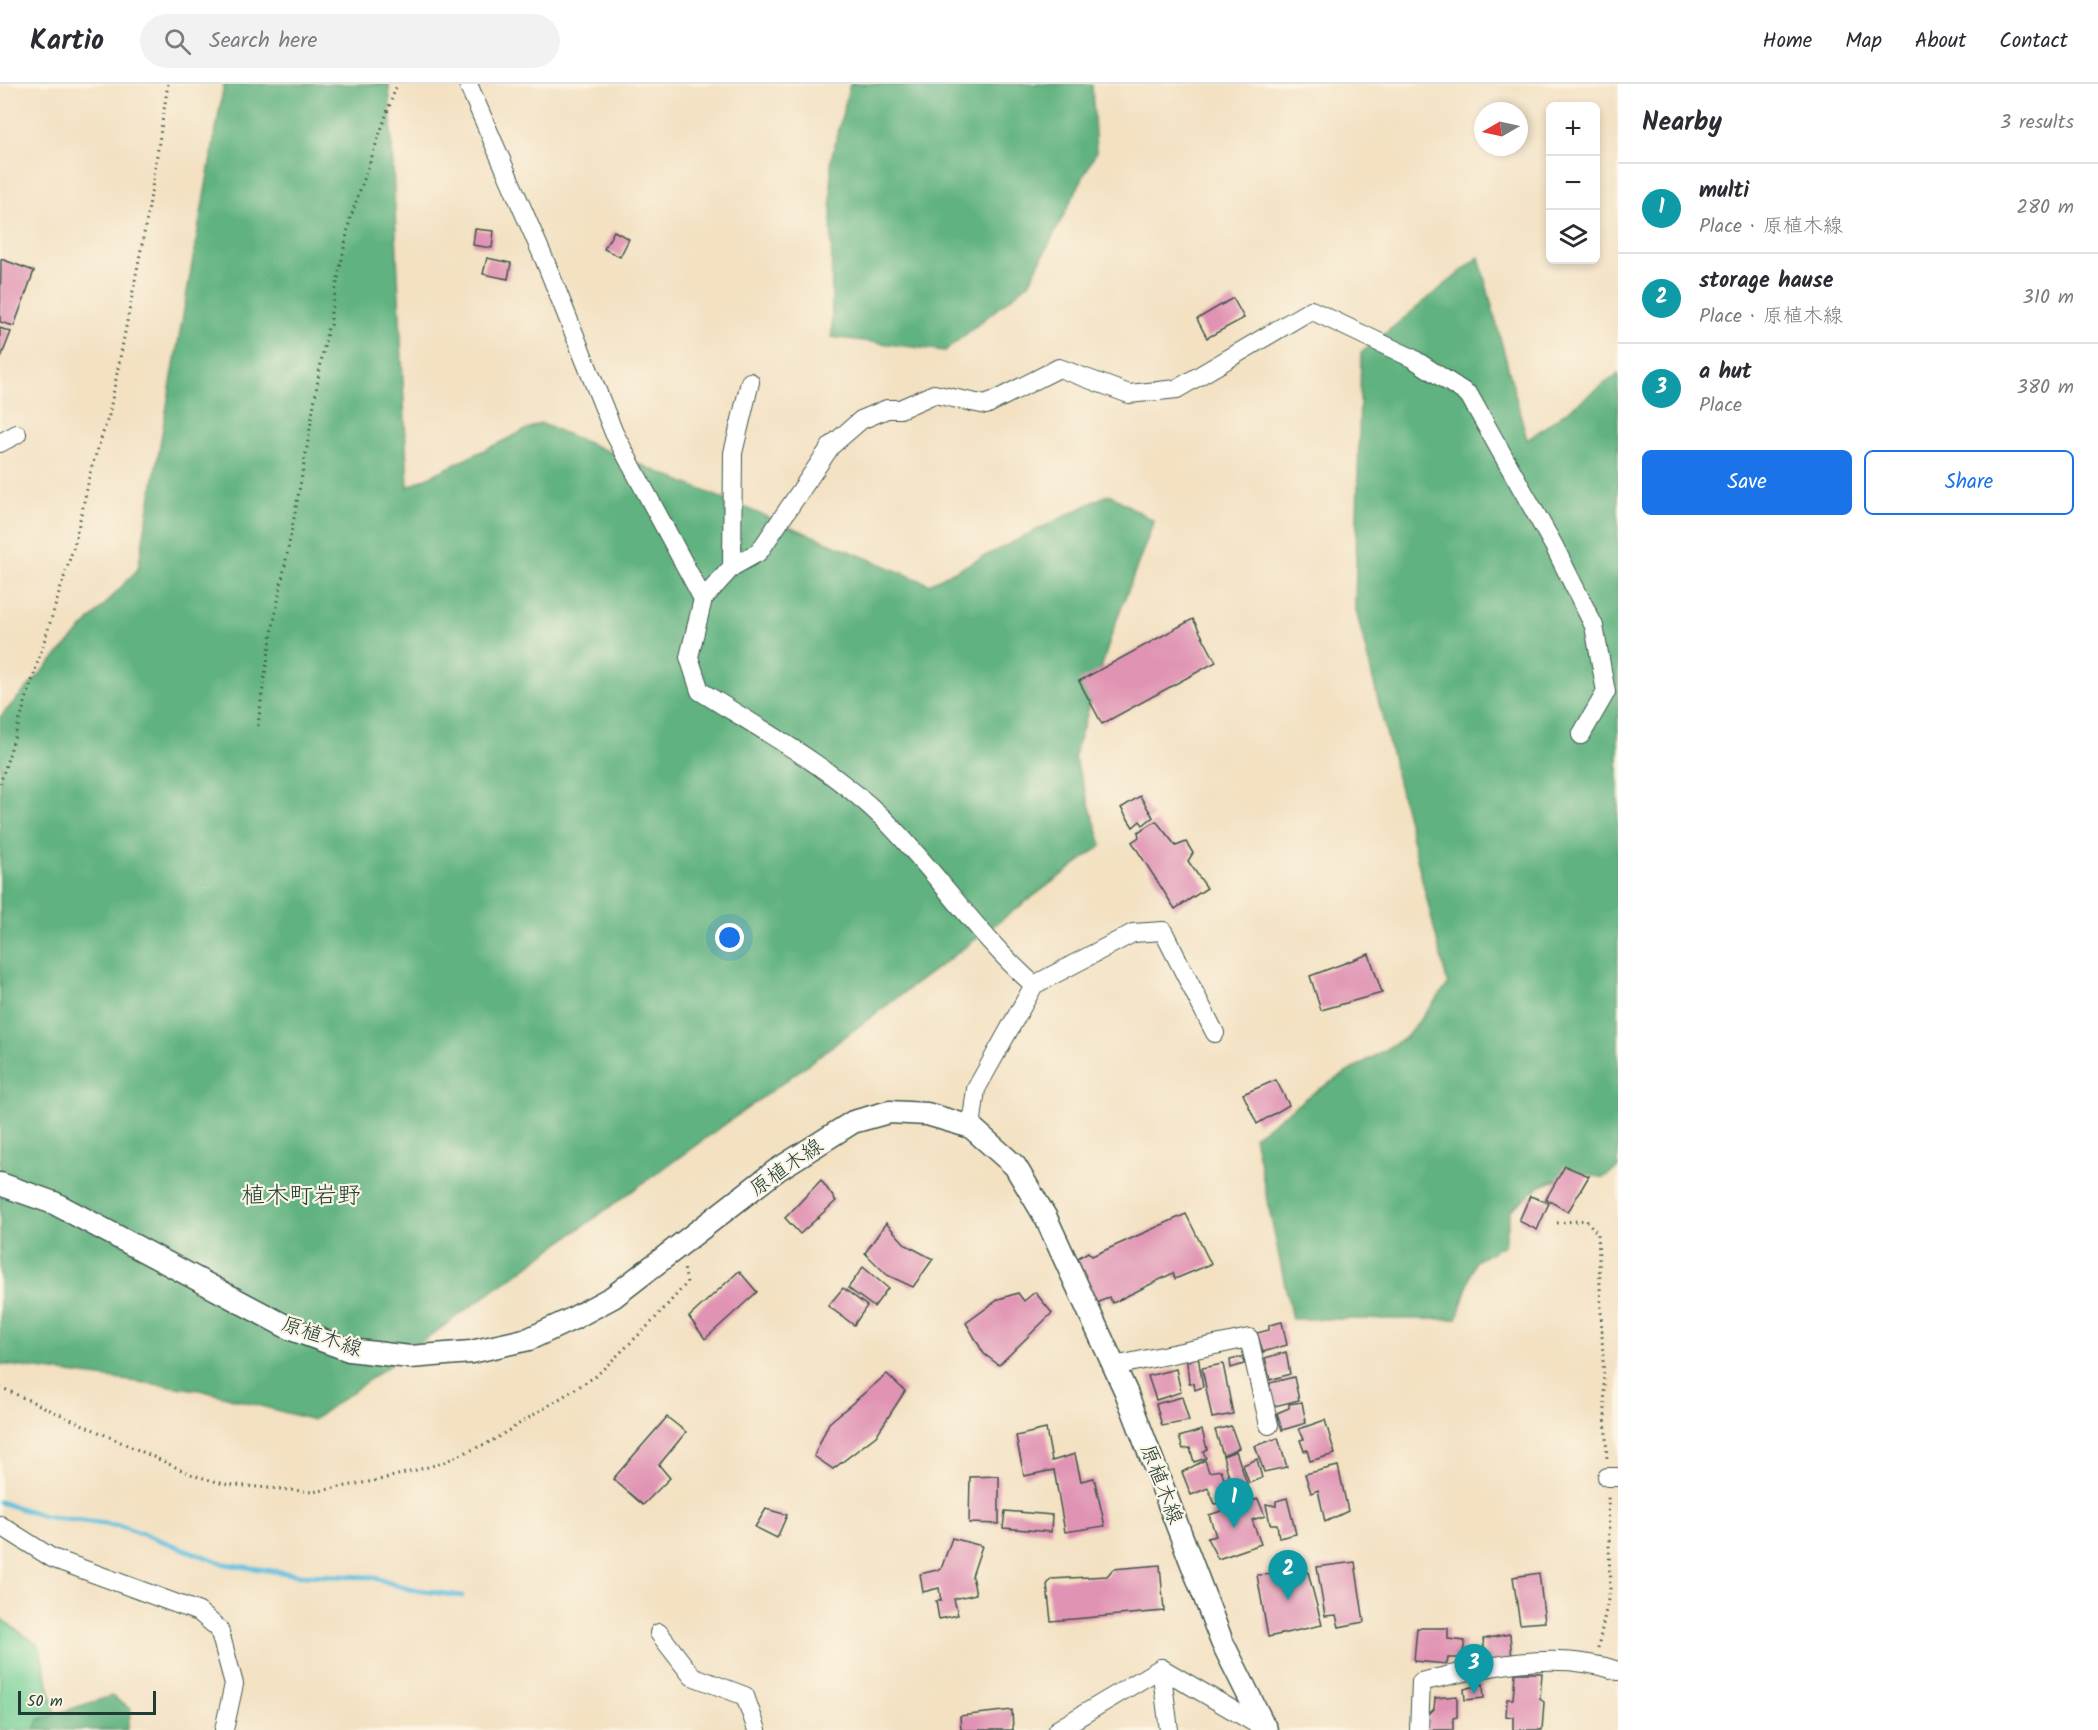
<!DOCTYPE html>
<meta charset="utf-8">
<style>
:root{--surface:#fff;--page:#f2f2f3;--text:#2b2b33;--muted:#7c7c81;--line:#e1e1e2;--accent:#1a73e8}
body{margin:0;font-family:Kalam,"Klee One",sans-serif;background:var(--page);color:var(--text)}
.controls{position:absolute;right:18px;top:18px;display:grid;overflow:hidden;border-radius:9px;box-shadow:0 3px 9px #0003}
.controls button{width:54px;height:54px;display:grid;place-items:center;padding:0;border:0;border-bottom:2px solid var(--line);background:var(--surface);color:var(--text);font:30px sans-serif}
.compass{position:absolute;left:1474px;top:18px;width:54px;height:54px;border-radius:50%;background:var(--surface);box-shadow:0 3px 9px #0003;rotate:261deg}
.scale{position:absolute;left:18px;bottom:15px;width:138px;box-sizing:border-box;padding-left:6px;border:3px solid #1f3d34;border-top:0;font-size:16px;line-height:21px;white-space:nowrap;color:#1f3d34;-webkit-text-stroke:4px #fcf5e5;paint-order:stroke}
.you{position:absolute;left:730px;top:854px;width:21px;height:21px;margin:-15px;border:4px solid #fff;border-radius:50%;background:#1a73e8;box-shadow:0 0 0 9px #1a73e833}
.badge{display:grid;place-items:center;width:39px;height:39px;border-radius:50%;background:var(--accent);color:#fff;font-size:20px;font-weight:700}
.pin{position:absolute;translate:-50% -50px;filter:drop-shadow(0 2px 3px #0008)}
.pin::after{content:'';position:absolute;top:32px;width:21px;height:18px;background:inherit;clip-path:polygon(0 0,100% 0,50% 100%)}
.list{margin:0;padding:0;list-style:none}
h2{display:flex;justify-content:space-between;align-items:center;height:78px;margin:0;padding:0 24px;font-size:26px}
h2 small{font-size:20px;font-weight:400;color:var(--muted)}
.list li{display:grid;grid-template-columns:39px 1fr auto;gap:18px;align-items:center;box-sizing:border-box;height:90px;padding:0 24px;border-top:2px solid var(--line)}
.list b{display:block;font-size:22px;white-space:nowrap}
.list p{margin:0;font-size:20px;white-space:nowrap;color:var(--muted)}
.list em{font-size:20px;font-style:normal;color:var(--muted)}
.actions{display:flex;gap:12px;padding:18px 24px}
.actions a{flex:1;padding:14px 0;border:2px solid var(--accent);border-radius:9px;text-align:center;font-size:21px;color:var(--accent)}
.actions .main{background:var(--accent);color:#fff}
.icon{flex:none;width:33px;height:33px;fill:none;stroke:currentColor;stroke-width:2;stroke-linecap:round;stroke-linejoin:round}
.map{position:relative;flex:none;width:1618px;height:1646px;overflow:hidden}
header{display:flex;align-items:center;gap:36px;box-sizing:border-box;height:84px;padding:0 30px;background:var(--surface);border-bottom:2px solid var(--line)}
header strong{font-size:28px}
nav{display:flex;gap:33px;margin-inline-start:auto;font-size:21px}
.search{width:420px;height:54px;background:var(--page);display:flex;align-items:center;gap:15px;box-sizing:border-box;padding:0 21px;border-radius:33px;color:var(--muted);font-size:22px}
main{display:flex}
aside{flex:1;background:var(--surface)}
.map>svg:first-child{display:block}
</style>
<header>
<strong>Kartio</strong>
<div class="search"><svg class="icon" aria-label="search" viewBox="0 0 24 24"><circle cx="10" cy="10" r="6"/><path d="M15 15l6 6"/></svg>Search here</div>
<nav><a>Home</a><a>Map</a><a>About</a><a>Contact</a></nav>
</header>
<main>
<div class="map">
<svg width="1618" height="1646" viewBox="0 0 1618 1646">
<rect width="100%" height="100%" fill="#fcf5e5"/>
<filter id="ink" filterUnits="userSpaceOnUse"><feTurbulence type="fractalNoise" baseFrequency=".0167" numOctaves="2"/><feDisplacementMap in="SourceGraphic" scale="12" xChannelSelector="R" yChannelSelector="G"/><feConvolveMatrix kernelMatrix="1 2 1 2 8 2 1 2 1" color-interpolation-filters="sRGB"/></filter>
<filter id="wash" filterUnits="userSpaceOnUse"><feTurbulence type="fractalNoise" baseFrequency=".008" numOctaves="4" result="noise"/><feDisplacementMap in="SourceGraphic" scale="24" xChannelSelector="R" yChannelSelector="G"/><feGaussianBlur stdDeviation="1.35" result="paint"/><feColorMatrix in="noise" values="0 0 0 0 0 0 0 0 0 0 0 0 0 0 0 0 0 1.4 0 .05"/><feComposite in="paint" operator="in"/></filter>
<g filter="url(#wash)">
<rect width="100%" height="100%" fill="#f3e1c2"/>
<polygon fill="#76d097" stroke="#4a8666" stroke-width="1.5" points="0,1534 39,1562 59,1646 0,1646"/>
<g fill="#60b280" stroke="#40785a" stroke-width="1.5">
<polygon points="224,0 389,0 408,403 540,339 929,500 1109,410 1154,437 1113,546 1074,672 1102,761 788,995 313,1336 200,1306 0,1280 0,633 138,485"/>
<polygon points="850,0 1092,0 1096,68 1029,199 945,267 832,253 831,76"/>
<polygon points="1479,173 1527,356 1618,290 1618,1084 1603,1094 1579,1088 1540,1102 1511,1126 1504,1161 1475,1177 1457,1235 1292,1235 1254,1052 1318,1006 1406,953 1448,901 1355,522 1361,269"/>
<polygon points="111,1612 131,1625 127,1646 34,1646 40,1635"/>
</g>
<g fill="none" stroke-linecap="round" stroke-linejoin="round">
<polyline stroke="#60bfde" stroke-width="5" points="0,1418 44,1432 121,1442 225,1480 300,1491 372,1493 409,1505 462,1512"/>
</g>
<g id="blocks">
<g fill="#e093b3">
<polygon points="475,145 494,147 492,164 473,161"/>
<polygon points="614,147 629,155 620,173 604,165"/>
<polygon points="487,174 511,179 508,195 483,190"/>
<polygon points="1,175 34,187 14,242 0,238"/>
<polygon points="1233,214 1244,234 1207,254 1197,235"/>
<polygon points="0,244 11,248 0,276"/>
<polygon points="1193,535 1216,578 1102,640 1079,597"/>
<polygon points="1140,712 1153,733 1143,741 1140,737 1133,743 1121,724"/>
<polygon points="1156,737 1176,762 1186,758 1193,769 1188,777 1207,804 1175,825 1132,758 1139,753 1138,748"/>
<polygon points="1369,870 1382,909 1321,926 1310,892"/>
<polygon points="1276,996 1289,1021 1257,1040 1243,1010"/>
<polygon points="1565,1082 1589,1092 1568,1128 1546,1115"/>
<polygon points="821,1096 836,1117 800,1150 785,1134"/>
<polygon points="1530,1112 1549,1119 1537,1146 1519,1137"/>
<polygon points="1186,1130 1211,1180 1175,1195 1173,1189 1113,1219 1109,1213 1096,1220 1076,1175 1088,1168 1092,1172"/>
<polygon points="886,1139 906,1161 933,1175 913,1203 887,1191 865,1169"/>
<polygon points="863,1183 888,1204 874,1223 848,1204"/>
<polygon points="739,1187 757,1208 705,1255 689,1233"/>
<polygon points="843,1204 867,1222 854,1241 828,1222"/>
<polygon points="1035,1208 1052,1229 999,1281 984,1270 966,1239 999,1215 1018,1209 1024,1217"/>
<polygon points="1282,1238 1287,1261 1263,1268 1257,1249 1269,1246 1269,1241"/>
<polygon points="1286,1268 1290,1290 1270,1296 1265,1274"/>
<polygon points="1198,1272 1203,1303 1195,1306 1194,1300 1189,1299 1187,1278"/>
<polygon points="1243,1273 1244,1280 1231,1284 1230,1276"/>
<polygon points="1223,1280 1233,1330 1212,1334 1202,1284"/>
<polygon points="1176,1285 1181,1308 1156,1316 1148,1292"/>
<polygon points="887,1290 905,1307 876,1352 833,1385 814,1372 829,1339"/>
<polygon points="1294,1293 1299,1316 1275,1322 1268,1316 1270,1299"/>
<polygon points="1182,1313 1189,1337 1162,1342 1156,1320"/>
<polygon points="1302,1318 1306,1339 1282,1346 1277,1329 1289,1324 1289,1320"/>
<polygon points="667,1333 686,1348 659,1381 670,1394 643,1421 613,1395"/>
<polygon points="1325,1336 1335,1370 1310,1377 1307,1366 1304,1367 1300,1356 1304,1355 1299,1345"/>
<polygon points="1231,1342 1239,1364 1223,1371 1215,1346"/>
<polygon points="1046,1345 1052,1377 1075,1370 1081,1397 1094,1394 1105,1442 1065,1448 1054,1386 1024,1392 1016,1352"/>
<polygon points="1202,1346 1207,1365 1203,1367 1206,1374 1194,1378 1190,1364 1183,1365 1179,1353"/>
<polygon points="1278,1354 1287,1383 1264,1388 1255,1362"/>
<polygon points="1236,1367 1248,1403 1233,1406 1223,1372"/>
<polygon points="1257,1375 1262,1394 1249,1399 1243,1381"/>
<polygon points="1205,1376 1209,1388 1221,1386 1227,1404 1223,1406 1229,1416 1215,1420 1208,1404 1191,1411 1182,1388"/>
<polygon points="1338,1382 1348,1427 1325,1438 1318,1406 1311,1409 1305,1390"/>
<polygon points="999,1392 999,1440 969,1439 970,1393"/>
<polygon points="1287,1414 1296,1450 1279,1454 1277,1440 1270,1440 1266,1420 1276,1422 1276,1417"/>
<polygon points="1258,1415 1265,1432 1252,1436 1261,1460 1218,1475 1207,1454 1216,1452 1209,1431"/>
<polygon points="766,1425 787,1431 777,1454 755,1443"/>
<polygon points="1005,1427 1052,1431 1051,1448 1003,1444"/>
<polygon points="952,1454 982,1462 972,1492 976,1510 954,1515 958,1531 939,1535 936,1517 941,1517 939,1504 923,1508 920,1490 941,1485"/>
<polygon points="1355,1478 1364,1538 1339,1543 1336,1531 1325,1532 1317,1483"/>
<polygon points="1160,1481 1164,1527 1051,1537 1047,1501 1051,1495 1107,1492 1113,1485"/>
<polygon points="1308,1488 1322,1541 1268,1553 1257,1491"/>
<polygon points="1539,1489 1545,1538 1520,1540 1513,1493"/>
<polygon points="1417,1544 1448,1544 1448,1555 1465,1557 1462,1574 1448,1574 1447,1580 1414,1577"/>
<polygon points="1510,1550 1512,1576 1486,1579 1483,1555"/>
<polygon points="1515,1589 1542,1589 1540,1615 1544,1618 1542,1646 1513,1646 1513,1633 1506,1632 1507,1615 1513,1615"/>
<polygon points="1483,1600 1484,1614 1465,1616 1464,1605"/>
<polygon points="1457,1612 1457,1633 1453,1634 1453,1646 1426,1646 1428,1631 1434,1625 1435,1614"/>
<polygon points="1012,1626 1013,1646 961,1646 960,1632"/>
</g>
</g>
</g>
<g filter="url(#ink)">
<use href="#blocks" fill-opacity="0" stroke="#3f5649" stroke-width="1.5"/>
<g fill="none" stroke-linecap="round" stroke-linejoin="round">
<defs>
<g id="minor">
<polyline points="468,0 545,177 614,349 703,515"/>
<path d="M750 298 733 369 732 483 703 515 689 573 700 607C764 647 830 683 884 735 937 788 978 852 1034 901"/>
<polyline points="0,359 17,350"/>
<polyline points="732,483 759,468 831,362 861,336 887,325 900,325 934,310 986,321 1059,284 1129,310 1177,305 1311,226 1412,274 1469,311 1554,462 1594,542 1606,608 1581,651"/>
<polyline points="971,1043 976,1005 1034,901 1133,849 1163,847 1215,949"/>
<polyline points="1114,1282 1249,1254 1269,1341"/>
<polyline points="1607,1393 1618,1393"/>
<polyline points="0,1441 52,1474 199,1528 219,1545 234,1600 224,1646"/>
<polyline points="659,1549 692,1592 745,1612 757,1646"/>
<polyline points="1161,1584 1169,1646"/>
<polyline points="1057,1646 1161,1584 1265,1645"/>
<path d="M1419 1646 1421 1598C1483 1583 1555 1565 1618 1587"/>
</g>
<polyline id="major" points="0,1100 54,1119 291,1245 349,1266 410,1273 471,1268 529,1255 572,1235 613,1213 777,1086 853,1038 889,1028 927,1030 971,1043 1015,1082 1046,1134 1126,1308 1222,1558 1266,1646"/>
</defs>
<use href="#minor" stroke="#3f5649" stroke-width="20"/>
<use href="#major" stroke="#3f5649" stroke-width="25"/>
<g stroke="#3f5649" stroke-width="3" stroke-dasharray="1.5 4.5" stroke-linecap="butt">
<path d="M258 642C267 563 285 485 299 407 310 352 316 298 328 244L331 241V229L350 135 397 0"/>
<polyline points="0,700 75,458 92,382 109,331 148,129 168,0"/>
<polyline points="1557,1139 1586,1136 1598,1150 1607,1377"/>
<polyline points="0,1303 193,1391 224,1400 313,1408 379,1396 439,1380 490,1358 596,1292 650,1240 687,1199 684,1183"/>
<polyline points="1598,1564 1610,1506 1608,1410"/>
</g>
<use href="#minor" stroke="#fff" stroke-width="18"/>
<use href="#major" stroke="#fff" stroke-width="22"/>
</g>
</g>
<g text-anchor="middle" stroke-width="4.5" stroke-linejoin="round" paint-order="stroke">
<g font-size="21" fill="#1f3d34" stroke="#fcf5e5">
<text transform="translate(786 1083) rotate(-35)" y="7">原植木線</text>
<text transform="translate(322 1252) rotate(19)" y="7">原植木線</text>
<text transform="translate(1162 1400) rotate(69)" y="7">原植木線</text>
</g>
<g font-size="24" fill="#1f3d34" stroke="#fcf5e5">
<text x="301" y="1119">植木町岩野</text>
</g>
</g>
</svg>
<div class="controls">
<button>+</button>
<button>−</button>
<button><svg class="icon" aria-label="layers" viewBox="0 0 24 24"><path d="M12 4l9 5-9 5-9-5zM3 14l9 5 9-5"/></svg></button>
</div>
<svg class="compass" viewBox="-18 -18 36 36"><path d="M0-13l5 13h-10z" fill="#e53935"/><path d="M0 13l5-13h-10z" fill="#7c7c81"/></svg>
<div class="scale">50 m</div>
<div class="you"></div>
<div class="pin badge" style="left:1234px;top:1444px;background:#0f9aa8">1</div>
<div class="pin badge" style="left:1288px;top:1516px;background:#0f9aa8">2</div>
<div class="pin badge" style="left:1474px;top:1610px;background:#0f9aa8">3</div>
</div>
<aside>
<h2>Nearby<small>3 results</small></h2>
<ul class="list">
<li><span class="badge" style="background:#0f9aa8">1</span><div><b>multi</b><p>Place · 原植木線</p></div><em>280 m</em></li>
<li><span class="badge" style="background:#0f9aa8">2</span><div><b>storage hause</b><p>Place · 原植木線</p></div><em>310 m</em></li>
<li><span class="badge" style="background:#0f9aa8">3</span><div><b>a hut</b><p>Place</p></div><em>380 m</em></li>
</ul>
<div class="actions"><a class="main">Save</a><a>Share</a></div>
</aside>
</main>
